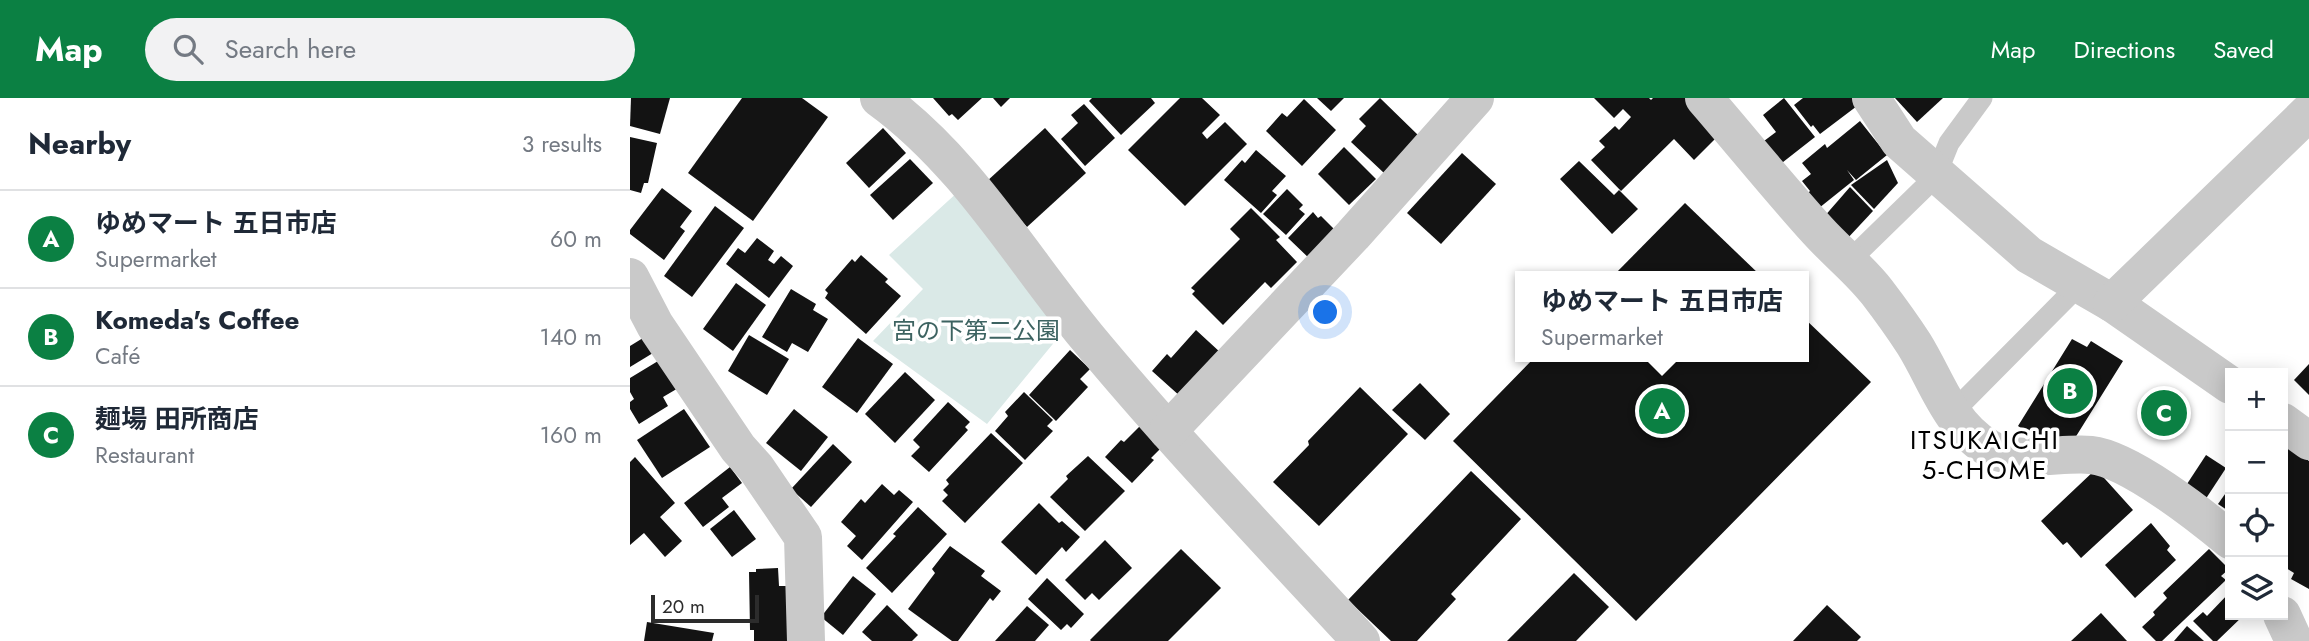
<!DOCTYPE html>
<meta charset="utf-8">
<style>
:root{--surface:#fff;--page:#f2f2f3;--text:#1f2937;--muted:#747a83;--line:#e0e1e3;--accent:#0b8043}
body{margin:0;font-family:Jost,"Noto Sans JP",sans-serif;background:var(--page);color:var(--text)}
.controls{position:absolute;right:21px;bottom:21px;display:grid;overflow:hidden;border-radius:0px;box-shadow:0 4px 18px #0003}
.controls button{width:63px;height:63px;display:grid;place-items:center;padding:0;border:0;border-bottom:2px solid var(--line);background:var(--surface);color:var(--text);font:35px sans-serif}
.scale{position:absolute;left:21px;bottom:18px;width:108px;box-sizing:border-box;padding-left:7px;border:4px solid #2c2c2c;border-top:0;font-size:19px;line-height:24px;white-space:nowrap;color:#2c2c2c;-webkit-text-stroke:5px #fff;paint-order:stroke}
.you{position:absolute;left:696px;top:215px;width:24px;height:24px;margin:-18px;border:5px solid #fff;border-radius:50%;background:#1a73e8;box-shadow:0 0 0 10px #1a73e833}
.badge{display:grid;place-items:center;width:46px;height:46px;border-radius:50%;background:var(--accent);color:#fff;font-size:23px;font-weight:700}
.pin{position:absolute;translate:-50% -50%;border:4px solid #fff;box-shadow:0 2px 7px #0006}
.popup{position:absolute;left:885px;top:173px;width:294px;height:91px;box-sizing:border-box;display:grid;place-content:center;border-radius:0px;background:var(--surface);filter:drop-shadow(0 2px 5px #0005);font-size:23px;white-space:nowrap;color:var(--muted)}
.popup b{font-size:26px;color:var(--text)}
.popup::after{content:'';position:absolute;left:50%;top:100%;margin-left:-14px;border:14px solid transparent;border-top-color:var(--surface)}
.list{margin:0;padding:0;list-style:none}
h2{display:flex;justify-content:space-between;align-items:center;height:91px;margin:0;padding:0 28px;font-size:30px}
h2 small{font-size:23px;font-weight:400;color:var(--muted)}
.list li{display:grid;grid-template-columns:46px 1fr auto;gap:21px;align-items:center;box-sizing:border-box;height:98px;padding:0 28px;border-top:2px solid var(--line)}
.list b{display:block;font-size:26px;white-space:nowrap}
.list p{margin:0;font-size:23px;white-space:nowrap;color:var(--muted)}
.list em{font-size:23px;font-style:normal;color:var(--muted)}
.icon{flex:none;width:38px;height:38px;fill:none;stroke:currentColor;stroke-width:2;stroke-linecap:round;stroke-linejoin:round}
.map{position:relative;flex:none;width:1679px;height:543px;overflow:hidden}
header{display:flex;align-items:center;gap:42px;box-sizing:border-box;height:98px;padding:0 35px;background:var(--accent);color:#fff}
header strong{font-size:33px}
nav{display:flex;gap:38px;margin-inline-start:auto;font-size:24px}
.search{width:490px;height:63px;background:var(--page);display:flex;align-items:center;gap:18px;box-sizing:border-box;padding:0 24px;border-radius:38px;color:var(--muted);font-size:26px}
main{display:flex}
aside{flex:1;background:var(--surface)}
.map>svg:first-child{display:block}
</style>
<header>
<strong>Map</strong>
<div class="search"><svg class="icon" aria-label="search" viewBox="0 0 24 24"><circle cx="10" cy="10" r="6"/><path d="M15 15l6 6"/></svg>Search here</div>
<nav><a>Map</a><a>Directions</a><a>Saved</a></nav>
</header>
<main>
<aside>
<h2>Nearby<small>3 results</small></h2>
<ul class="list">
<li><span class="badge">A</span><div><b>ゆめマート 五日市店</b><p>Supermarket</p></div><em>60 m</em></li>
<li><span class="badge">B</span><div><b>Komeda's Coffee</b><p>Café</p></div><em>140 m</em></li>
<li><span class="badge">C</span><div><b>麺場 田所商店</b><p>Restaurant</p></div><em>160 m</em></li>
</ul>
</aside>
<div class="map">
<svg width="1679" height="543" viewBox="0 0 1679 543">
<rect width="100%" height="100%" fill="#fff"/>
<polygon fill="#dae9e7" points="330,92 436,230 357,326 243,243 293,191 259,157"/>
<g fill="#131313">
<polygon points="1,0 40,0 30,36 0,28"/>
<polygon points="112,0 172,0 198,19 123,123 58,75"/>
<polygon points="303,0 352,0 328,22 322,16 319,18"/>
<polygon points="363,0 380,0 371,9"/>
<polygon points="462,0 521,0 525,5 491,37 459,3"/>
<polygon points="550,0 572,0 590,17 572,35 577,41 595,24 617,46 555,108 498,52"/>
<polygon points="687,0 714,0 701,13"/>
<polygon points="750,0 789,38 754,75 721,44 736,28 729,21"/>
<polygon points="964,0 1019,0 1021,2 1023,0 1058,0 1092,34 1064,62 1044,41 991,93 961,62 975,49 969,43 985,28 989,32 1001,19 993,11 984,20"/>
<polygon points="1154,0 1185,39 1148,68 1130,46 1146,34 1133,17"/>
<polygon points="1173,0 1222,0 1227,8 1190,36 1183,27 1181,29 1164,7"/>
<polygon points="1265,0 1313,0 1287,24"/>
<polygon points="674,1 706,32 672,68 636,33 652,15 657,19"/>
<polygon points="454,6 485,40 455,68 431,41 448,25 441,17"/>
<polygon points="1230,23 1257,57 1226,82 1217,72 1224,82 1184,114 1173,100 1180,93 1172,83 1181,76 1172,65 1195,46 1197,50"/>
<polygon points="253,30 276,55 239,90 216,65"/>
<polygon points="415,30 456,75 397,129 356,84"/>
<polygon points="0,39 27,45 18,85 14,85 11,95 0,92"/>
<polygon points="714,49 746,81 719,107 688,76"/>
<polygon points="626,52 656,78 642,93 647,97 631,115 594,82 612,62 615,65"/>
<polygon points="832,55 866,86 811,146 777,115"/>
<polygon points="280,61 303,85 263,122 240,97"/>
<polygon points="1257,62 1268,85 1244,111 1221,87"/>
<polygon points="949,63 984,97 989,92 1008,111 982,136 930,81"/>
<polygon points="1220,89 1243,113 1216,142 1193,120"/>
<polygon points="32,90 62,113 50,129 55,133 34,162 0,136 0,132"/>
<polygon points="657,91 673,107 669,111 675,116 656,137 633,116"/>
<polygon points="1055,105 1131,178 983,178"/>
<polygon points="85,108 114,130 62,199 34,178"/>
<polygon points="621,110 650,139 646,142 667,164 641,190 635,184 593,227 562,196 565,193 561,190 610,141 600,131"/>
<polygon points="683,114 688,120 691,118 708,135 682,163 658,140"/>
<polygon points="127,140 144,153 138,162 144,166 151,158 163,168 139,200 96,166 108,150 115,155"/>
<polygon points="231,157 258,181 255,184 271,198 236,236 195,200 198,195 195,192 222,161 225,164"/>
<polygon points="106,185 136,207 103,253 73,231"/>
<polygon points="161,191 186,206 183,212 198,221 178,254 162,245 157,254 132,239"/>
<polygon points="1174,220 1241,284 1006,523 823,343 905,259 1174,259"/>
<polygon points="566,232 591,255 551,299 522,273 537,256 541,260"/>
<polygon points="119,237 159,261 137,297 98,273"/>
<polygon points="13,240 23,255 0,269 0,248"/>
<polygon points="228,240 263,266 227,315 192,289"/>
<polygon points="1442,241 1457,249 1461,243 1493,263 1440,348 1423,346 1408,336 1406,340 1388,328"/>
<polygon points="440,252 460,271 450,281 458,289 426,323 399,297"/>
<polygon points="33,260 50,289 33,299 38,308 9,326 0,311 0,304 4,301 0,294 0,280"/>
<polygon points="1679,266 1679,297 1664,282"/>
<polygon points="275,274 305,302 265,345 235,316"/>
<polygon points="790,285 820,316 795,342 762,312"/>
<polygon points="730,289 778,336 689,428 643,384 679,347 678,343"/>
<polygon points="394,294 423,322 417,328 423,333 395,362 365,333 378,318 375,314"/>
<polygon points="318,304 340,324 335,329 338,332 299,374 281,358 290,349 283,342"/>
<polygon points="54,311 80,349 32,380 7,342"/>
<polygon points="164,311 198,339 171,373 136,345"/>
<polygon points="511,327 533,348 521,360 524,362 502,385 475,359 491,342 494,344"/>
<polygon points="361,335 393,365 335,425 312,403 318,397 313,392 319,386 316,382"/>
<polygon points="1653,344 1679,363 1679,491 1661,481 1664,475 1653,468"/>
<polygon points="203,346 222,364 181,409 161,391"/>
<polygon points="1576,357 1596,370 1575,402 1555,389"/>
<polygon points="458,358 495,393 455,433 420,399 438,381 436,378"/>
<polygon points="5,359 45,405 30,419 52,443 35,459 14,435 0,447 0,364"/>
<polygon points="100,369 112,385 92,400 99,409 73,429 54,405"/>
<polygon points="1466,371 1503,412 1451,460 1437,444 1433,447 1411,423"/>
<polygon points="841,373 891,421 821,496 826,501 787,543 761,543 718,502"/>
<polygon points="252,386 264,397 269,392 283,404 232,462 217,448 226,438 211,424 231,401 235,405"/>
<polygon points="1600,389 1600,414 1588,406"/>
<polygon points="409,405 429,425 432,423 450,439 436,454 432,449 406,477 371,444"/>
<polygon points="288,409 317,436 262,495 236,470 266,438 263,436"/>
<polygon points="104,412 126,441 102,459 80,431"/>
<polygon points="1521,425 1540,448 1537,452 1546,462 1505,500 1475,467"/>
<polygon points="475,442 502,470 469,502 462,495 455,502 435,482"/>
<polygon points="320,448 355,473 351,478 371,493 363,503 360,500 328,543 322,543 278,511 305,475 302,471"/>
<polygon points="551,451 591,490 538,543 461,543 460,542"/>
<polygon points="1579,451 1599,471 1591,478 1596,482 1532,543 1526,543 1512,529 1525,517 1523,514 1537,500 1533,495"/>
<polygon points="148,470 149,488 160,488 166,543 124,543 124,532 120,532 119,474 126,474 126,471"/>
<polygon points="944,475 979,509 946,543 877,543"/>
<polygon points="223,478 246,496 213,537 191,519"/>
<polygon points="417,480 454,516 441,530 437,526 431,532 398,501"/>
<polygon points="1600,494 1600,517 1614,517 1587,543 1583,543 1563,523 1573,514 1577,518"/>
<polygon points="257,507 288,537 282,543 242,543 232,534"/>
<polygon points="1197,507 1231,539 1227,543 1163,543"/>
<polygon points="397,508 419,527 405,543 365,543"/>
<polygon points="1471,515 1497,543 1441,543"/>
<polygon points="17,524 84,535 82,543 14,543"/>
<polygon points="1557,528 1574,543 1544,543"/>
</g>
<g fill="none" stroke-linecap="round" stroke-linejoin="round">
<g stroke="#c9c9c9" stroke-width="21">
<polyline points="1218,164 1297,87 1306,77 1319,45 1352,0"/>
<polyline points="1321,316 1450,186"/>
</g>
<g stroke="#c9c9c9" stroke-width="38">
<path d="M249 0C336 63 390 158 457 239 544 344 639 443 731 543"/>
<path d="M1074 0C1112 44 1149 90 1188 133 1207 154 1230 172 1247 194 1260 211 1273 229 1284 246 1307 283 1318 325 1357 349 1384 367 1430 354 1461 357 1499 361 1570 417 1600 442"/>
<polyline points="1241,0 1269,43 1399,157 1482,205 1600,287"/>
<polyline points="0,179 25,227 108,350 126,370 173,439 176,543"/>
<polyline points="1482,205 1679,14"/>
<polyline points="1653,324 1679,343"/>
<polyline points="538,333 723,137 845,0"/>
<polyline points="1652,517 1664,543"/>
</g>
</g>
<g text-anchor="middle" stroke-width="7" stroke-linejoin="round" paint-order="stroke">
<g font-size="24" fill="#3d6361" stroke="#fff">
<text x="346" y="241">宮の下第二公園</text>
</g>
<g font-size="26" letter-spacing="2" fill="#000" stroke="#fff">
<text x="1355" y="351">ITSUKAICHI<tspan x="1355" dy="30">5-CHOME</tspan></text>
</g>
</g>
</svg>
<div class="controls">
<button>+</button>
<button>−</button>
<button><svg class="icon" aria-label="locate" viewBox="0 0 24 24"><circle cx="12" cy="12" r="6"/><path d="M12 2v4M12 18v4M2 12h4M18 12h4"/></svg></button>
<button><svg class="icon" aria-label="layers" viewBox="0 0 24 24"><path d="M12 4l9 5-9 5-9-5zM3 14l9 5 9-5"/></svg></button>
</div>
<div class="scale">20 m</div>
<div class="you"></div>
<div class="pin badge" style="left:1032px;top:313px">A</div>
<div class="popup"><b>ゆめマート 五日市店</b>Supermarket</div>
<div class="pin badge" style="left:1440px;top:293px">B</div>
<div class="pin badge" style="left:1534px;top:315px">C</div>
</div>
</main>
